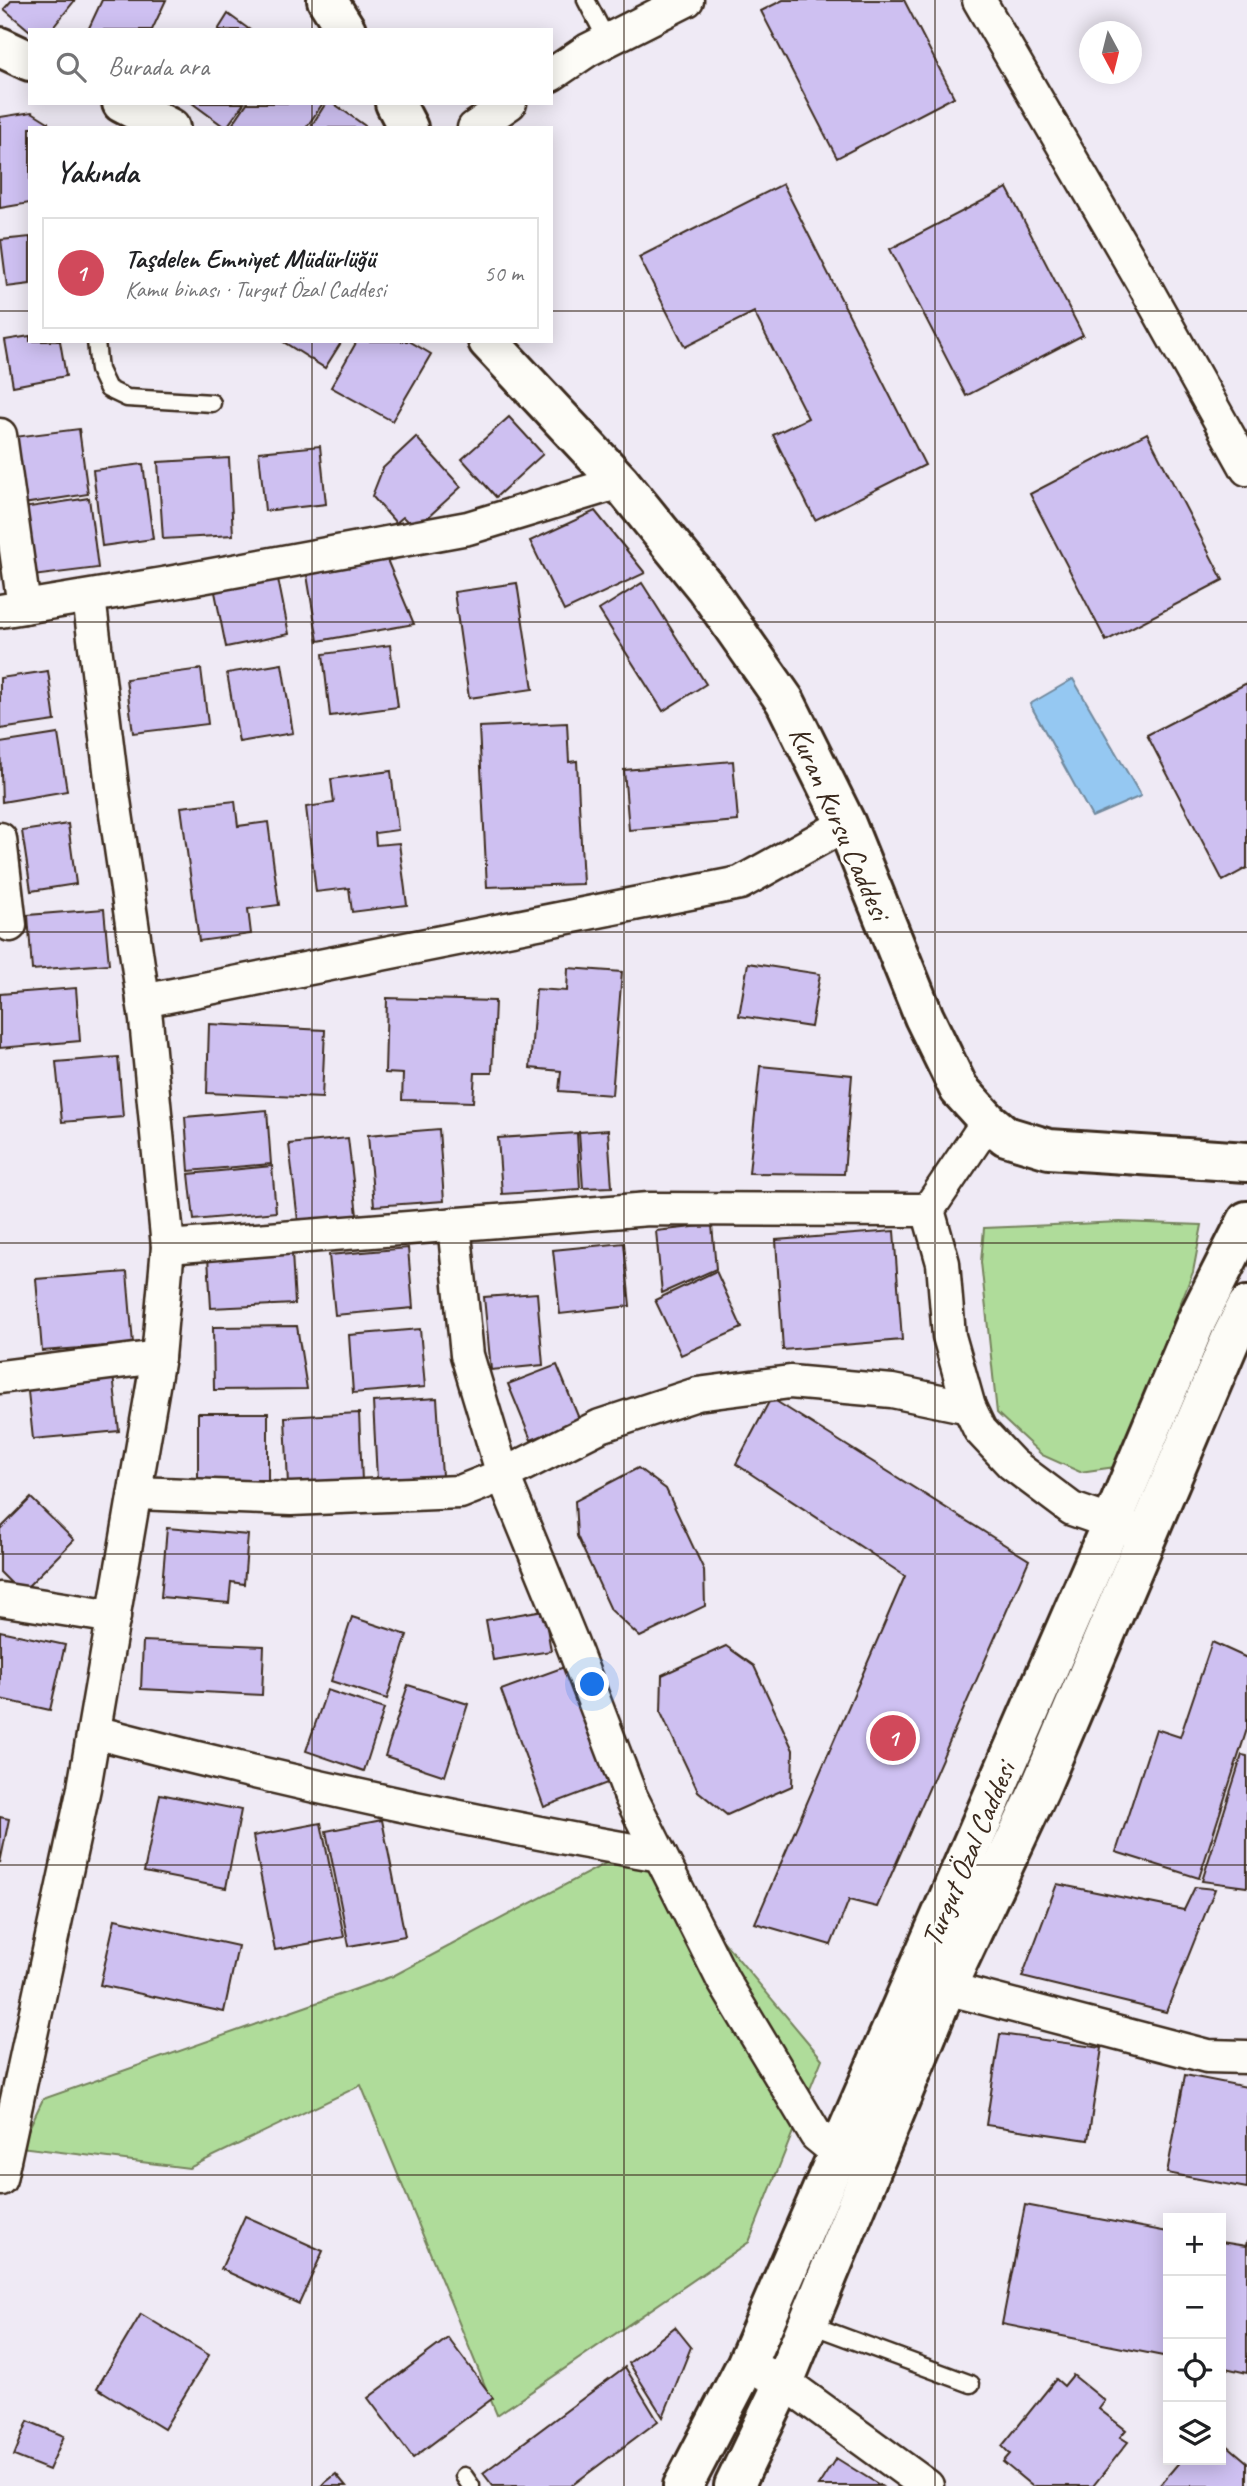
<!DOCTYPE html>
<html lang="tr">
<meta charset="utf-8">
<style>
:root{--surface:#fff;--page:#f2f2f2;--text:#202124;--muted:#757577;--line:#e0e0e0;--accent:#d1495b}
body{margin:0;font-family:Caveat,sans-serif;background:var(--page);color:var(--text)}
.controls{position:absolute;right:21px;bottom:21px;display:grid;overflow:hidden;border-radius:0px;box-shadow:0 4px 18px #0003}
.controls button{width:63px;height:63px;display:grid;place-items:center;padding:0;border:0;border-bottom:2px solid var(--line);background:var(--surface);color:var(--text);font:35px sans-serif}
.compass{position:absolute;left:1079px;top:21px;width:63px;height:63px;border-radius:50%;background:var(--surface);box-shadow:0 4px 18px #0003;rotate:173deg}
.you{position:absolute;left:593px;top:1685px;width:24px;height:24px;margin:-18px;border:5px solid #fff;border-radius:50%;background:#1a73e8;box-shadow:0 0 0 10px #1a73e833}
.badge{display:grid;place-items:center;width:46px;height:46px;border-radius:50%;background:var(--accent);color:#fff;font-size:23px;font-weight:700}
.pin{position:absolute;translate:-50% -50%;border:4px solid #fff;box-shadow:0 2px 7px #0006}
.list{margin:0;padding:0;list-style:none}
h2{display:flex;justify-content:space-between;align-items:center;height:91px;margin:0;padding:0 28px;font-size:30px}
h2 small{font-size:23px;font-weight:400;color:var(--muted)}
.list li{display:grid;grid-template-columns:46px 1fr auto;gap:21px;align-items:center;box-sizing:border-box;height:112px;margin:0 14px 14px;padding:0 14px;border:2px solid var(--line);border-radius:0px}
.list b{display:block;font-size:26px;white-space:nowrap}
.list p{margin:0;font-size:23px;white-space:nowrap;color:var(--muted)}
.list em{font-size:23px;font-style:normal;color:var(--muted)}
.icon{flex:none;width:38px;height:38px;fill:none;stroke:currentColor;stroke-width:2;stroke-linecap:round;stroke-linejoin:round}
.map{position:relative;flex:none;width:1247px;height:2486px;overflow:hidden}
.search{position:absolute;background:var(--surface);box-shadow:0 4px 18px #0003;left:28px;top:28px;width:525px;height:77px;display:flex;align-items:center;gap:18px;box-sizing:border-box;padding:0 24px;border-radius:0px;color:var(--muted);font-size:26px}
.panel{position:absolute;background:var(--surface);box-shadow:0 4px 18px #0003;left:28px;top:126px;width:525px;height:217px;border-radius:0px}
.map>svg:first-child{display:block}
</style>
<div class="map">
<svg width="1247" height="2486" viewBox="0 0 1247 2486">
<rect width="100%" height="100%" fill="#efeaf5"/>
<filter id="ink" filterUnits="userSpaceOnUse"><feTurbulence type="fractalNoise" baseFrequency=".0143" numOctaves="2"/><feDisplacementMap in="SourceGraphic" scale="14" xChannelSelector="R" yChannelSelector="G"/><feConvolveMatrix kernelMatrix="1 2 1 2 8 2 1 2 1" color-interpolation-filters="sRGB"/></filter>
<g filter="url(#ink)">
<g fill="#afdc9a" stroke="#75835c" stroke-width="2">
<polygon points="1120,1222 1202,1225 1193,1272 1115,1467 1080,1472 1042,1455 997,1413 981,1262 984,1228"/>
<polygon points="642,1844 822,2059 749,2242 497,2415 361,2085 189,2168 20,2147 43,2099 393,1976"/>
</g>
<polygon fill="#95c8f2" stroke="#71899d" stroke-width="2" points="1073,679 1141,796 1092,817 1030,704"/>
<g fill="#cec0f1" stroke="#3b2a1e" stroke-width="2">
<polygon points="12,0 75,0 51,30 30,31 4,9"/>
<polygon points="102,0 166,0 152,30 88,30"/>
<polygon points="783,0 904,0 954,97 837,158 761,11"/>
<polygon points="228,14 250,30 218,30"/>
<polygon points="192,103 244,103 226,128"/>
<polygon points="247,103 323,103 306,128 230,128"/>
<polygon points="326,103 333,103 368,128 310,128"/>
<polygon points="32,112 48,122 49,128 30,128 30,203 0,208 0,117"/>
<polygon points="783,184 925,465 815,520 773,435 808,418 754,312 685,347 639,257"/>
<polygon points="1007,188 1083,335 966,396 890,249"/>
<polygon points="30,237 30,284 7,287 1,240"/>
<polygon points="30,336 30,341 60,341 66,376 13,386 5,340"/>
<polygon points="282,341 342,341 325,368"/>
<polygon points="357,341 409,341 431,354 392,421 331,387"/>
<polygon points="509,417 543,454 496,497 462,459"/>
<polygon points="79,429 88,494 23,504 14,437"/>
<polygon points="1147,433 1223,580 1106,641 1030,494"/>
<polygon points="416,437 461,487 415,529 403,517 396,523 372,496 383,468"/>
<polygon points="320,446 326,504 265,511 259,452"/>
<polygon points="229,458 233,535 163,539 158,462"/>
<polygon points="143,464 153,539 102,546 93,470"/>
<polygon points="89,498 98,568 33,576 23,508"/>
<polygon points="595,511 645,573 564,611 530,541"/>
<polygon points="385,555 414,624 318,641 306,569"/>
<polygon points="277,574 289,634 226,647 214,587"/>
<polygon points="517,583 533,689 469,698 454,592"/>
<polygon points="642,583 706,684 663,711 599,610"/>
<polygon points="390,645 398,707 330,716 323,654"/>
<polygon points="282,664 293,733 239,742 227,673"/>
<polygon points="201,669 208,724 133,733 126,679"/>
<polygon points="48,671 55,721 0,729 0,678"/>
<polygon points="1247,683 1247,868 1223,881 1147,735"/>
<polygon points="567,723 569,762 577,761 583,884 487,887 479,727"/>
<polygon points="58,734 67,791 2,802 0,743"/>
<polygon points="733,761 738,821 629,830 624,770"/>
<polygon points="391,771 398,830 375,833 376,845 399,843 407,905 352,912 349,888 316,892 306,807 334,803 331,779"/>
<polygon points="235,801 238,826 268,822 279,905 248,909 251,934 199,941 181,807"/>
<polygon points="68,824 76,884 31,891 22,831"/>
<polygon points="104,909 109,964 32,970 28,915"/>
<polygon points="748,963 820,974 811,1027 739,1016"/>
<polygon points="568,968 622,972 612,1095 559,1091 561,1071 530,1068 536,989 567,991"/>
<polygon points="76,988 80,1041 0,1048 0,994"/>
<polygon points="387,998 495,1001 492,1073 475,1073 473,1102 402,1100 403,1074 385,1073"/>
<polygon points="209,1024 325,1030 322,1098 207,1093"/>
<polygon points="118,1057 123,1117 62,1122 56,1062"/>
<polygon points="760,1066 852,1075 844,1174 749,1173"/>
<polygon points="267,1110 271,1164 189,1171 185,1117"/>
<polygon points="439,1129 444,1201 374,1206 368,1135"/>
<polygon points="608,1130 612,1187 583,1188 579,1132"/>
<polygon points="577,1133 580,1189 502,1194 498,1138"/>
<polygon points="348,1138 357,1215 298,1221 289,1144"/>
<polygon points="272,1166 276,1212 194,1220 189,1174"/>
<polygon points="712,1225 716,1269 662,1293 656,1231"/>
<polygon points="894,1231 902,1340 783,1350 776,1240"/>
<polygon points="624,1243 630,1306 560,1314 553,1250"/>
<polygon points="408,1248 413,1308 335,1315 329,1255"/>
<polygon points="292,1253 295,1304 211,1308 208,1257"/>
<polygon points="716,1271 742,1328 681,1355 655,1300"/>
<polygon points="127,1272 133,1344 42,1351 36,1279"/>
<polygon points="537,1293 543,1365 491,1370 484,1297"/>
<polygon points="297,1326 307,1389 214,1390 213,1327"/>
<polygon points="420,1329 425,1387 353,1393 349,1335"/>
<polygon points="557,1365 580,1421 531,1440 508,1384"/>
<polygon points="113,1374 119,1431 33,1439 27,1382"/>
<polygon points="437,1398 442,1476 377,1479 373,1402"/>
<polygon points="771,1398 1029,1560 877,1907 849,1900 831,1945 755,1923 905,1576 736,1464"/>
<rect x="198" y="1413" width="70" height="67"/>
<polygon points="359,1413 362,1481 288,1485 285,1417"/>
<polygon points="638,1468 666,1489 704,1570 705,1606 640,1637 611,1610 577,1536 575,1501"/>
<polygon points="31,1498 74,1540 21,1593 0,1572 0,1529"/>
<polygon points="167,1528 248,1535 244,1584 231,1582 229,1603 161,1597"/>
<polygon points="544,1610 551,1651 493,1660 486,1620"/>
<polygon points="352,1617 407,1635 387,1699 331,1681"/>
<polygon points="0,1631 65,1645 50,1710 0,1699"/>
<polygon points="143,1641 264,1646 262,1695 141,1689"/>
<polygon points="1212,1642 1247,1658 1247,1729 1199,1878 1116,1852 1156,1729 1180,1737"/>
<polygon points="726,1646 754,1666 793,1750 792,1786 727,1815 698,1791 661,1713 662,1675"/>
<polygon points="567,1666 610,1782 544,1807 501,1690"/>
<polygon points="408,1685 468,1704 445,1776 385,1756"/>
<polygon points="327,1690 384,1709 364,1771 306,1751"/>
<polygon points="1242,1755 1247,1756 1247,1887 1202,1881"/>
<polygon points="160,1794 241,1810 226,1888 144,1872"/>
<polygon points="0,1817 9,1819 0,1863"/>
<polygon points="382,1820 405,1936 349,1946 326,1831"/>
<polygon points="321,1823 344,1937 275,1950 253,1836"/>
<polygon points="1057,1884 1184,1910 1195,1887 1215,1889 1166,2012 1022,1977"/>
<polygon points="115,1919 238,1946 224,2012 100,1985"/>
<polygon points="1000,2034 1102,2048 1088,2140 986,2125"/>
<polygon points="1185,2075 1247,2087 1247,2188 1167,2173"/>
<polygon points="1025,2205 1168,2232 1168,2357 1002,2324"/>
<polygon points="245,2216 323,2251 299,2304 221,2269"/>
<polygon points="1247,2241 1247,2373 1221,2367 1221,2242 1246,2246"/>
<polygon points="141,2314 209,2355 164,2429 97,2388"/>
<polygon points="675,2327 691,2347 663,2417 629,2363"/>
<polygon points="448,2338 493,2398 413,2458 368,2398"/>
<polygon points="625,2367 658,2421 571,2486 493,2486 483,2473"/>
<polygon points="1073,2375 1105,2401 1099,2409 1126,2430 1120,2437 1128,2442 1093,2486 1032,2486 1003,2462 1010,2454 1002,2446 1056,2379 1064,2386"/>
<polygon points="28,2421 64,2436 49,2470 14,2456"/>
<polygon points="1221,2440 1247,2462 1247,2486 1159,2486 1181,2460 1221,2460"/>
<polygon points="836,2458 881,2486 818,2486"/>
<polygon points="336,2474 346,2486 321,2486"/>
</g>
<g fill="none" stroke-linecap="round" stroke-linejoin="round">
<defs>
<g id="lane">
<polyline points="586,0 607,40"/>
<polyline points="96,341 99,370 108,389 127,398 212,403"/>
<polyline points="806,2323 971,2384"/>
<polyline points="464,2476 471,2486"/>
</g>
<g id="street">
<polyline points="979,0 1147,290 1247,469"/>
<polyline points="551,75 588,50 687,0"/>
<polyline points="474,128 510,103"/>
<polyline points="0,435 24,607"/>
<polyline points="89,597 112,786 146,1020 168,1247 649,1209 928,1210"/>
<polyline points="0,611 163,584 468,528 620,482"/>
<polyline points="0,839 10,925"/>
<polyline points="143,1001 740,883 846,824"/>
<polyline points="928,1210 943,1263 949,1336 969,1407 980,1430 1012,1464 1072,1509 1133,1530"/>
<polyline points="928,1210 988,1121"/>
<polyline points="454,1224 467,1355 503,1475 572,1643 631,1797 723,1980 816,2135 838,2153 858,2160"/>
<polyline points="0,1377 158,1357"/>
<polyline points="136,1493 291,1499 460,1492 503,1475 600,1426 697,1394 790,1382 892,1391 969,1407"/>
<polyline points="0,1599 114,1617"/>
<path d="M94 1732C281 1781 469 1822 660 1855"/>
<polyline points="923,1986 946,1988 1207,2056 1247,2057"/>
<polyline points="0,2179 84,1788 158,1357 168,1247"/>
<polyline points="746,2365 784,2382 927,2486"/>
</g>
<g id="secondary">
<polyline points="327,0 346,30"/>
<polyline points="0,47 30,61"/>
<polyline points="122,103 170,128"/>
<polyline points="395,103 408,128"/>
<polyline points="488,341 620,482 706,588 785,701 846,824 924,1017 959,1089 988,1121 1006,1136 1049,1149 1247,1162"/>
</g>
<g id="primary">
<polyline points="683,2486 746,2365 1112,1522 1196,1322 1247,1221"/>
<polyline points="734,2486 784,2382 946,1988 1039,1790 1232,1336 1247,1306"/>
</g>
</defs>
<use href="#lane" stroke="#3b2a1e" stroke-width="21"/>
<use href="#street" stroke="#3b2a1e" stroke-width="37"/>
<use href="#secondary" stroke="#3b2a1e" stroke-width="44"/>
<use href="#primary" stroke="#3b2a1e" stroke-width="44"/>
<use href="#lane" stroke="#fdfcf7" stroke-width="16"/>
<use href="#street" stroke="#fdfcf7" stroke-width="32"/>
<use href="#secondary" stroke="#fdfcf7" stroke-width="38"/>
<use href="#primary" stroke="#fdfcf7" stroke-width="38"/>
</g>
</g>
<path fill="none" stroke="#3b2a1e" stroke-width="2" stroke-opacity="0.55" d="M312 0V30M624 0V2486M935 0V2486M312 103V128M0 311H30M551 311H1247M312 341V2486M0 622H1247M0 932H1247M0 1243H1247M0 1554H1247M0 1865H1247M0 2175H1247"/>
<g text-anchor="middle" stroke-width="6" stroke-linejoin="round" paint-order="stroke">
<g font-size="30" fill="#3b2a1e" stroke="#fdfcf7">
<text transform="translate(840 823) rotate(66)" y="10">Kuran Kursu Caddesi</text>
<text transform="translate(968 1854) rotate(-67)" y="10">Turgut Özal Caddesi</text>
</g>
</g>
</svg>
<div class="controls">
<button>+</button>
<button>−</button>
<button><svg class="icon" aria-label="locate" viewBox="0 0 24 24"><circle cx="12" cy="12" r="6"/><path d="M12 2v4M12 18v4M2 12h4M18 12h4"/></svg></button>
<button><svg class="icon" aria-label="layers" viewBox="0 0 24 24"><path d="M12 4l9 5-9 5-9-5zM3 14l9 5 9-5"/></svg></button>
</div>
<svg class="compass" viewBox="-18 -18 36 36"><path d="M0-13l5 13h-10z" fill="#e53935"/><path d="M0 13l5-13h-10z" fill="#757577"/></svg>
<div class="you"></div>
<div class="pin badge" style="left:893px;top:1738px">1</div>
<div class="search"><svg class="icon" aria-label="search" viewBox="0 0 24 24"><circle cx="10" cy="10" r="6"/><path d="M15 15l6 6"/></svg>Burada ara</div>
<section class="panel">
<h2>Yakında<small></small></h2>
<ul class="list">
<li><span class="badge">1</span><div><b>Taşdelen Emniyet Müdürlüğü</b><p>Kamu binası · Turgut Özal Caddesi</p></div><em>50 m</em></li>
</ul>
</section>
</div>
